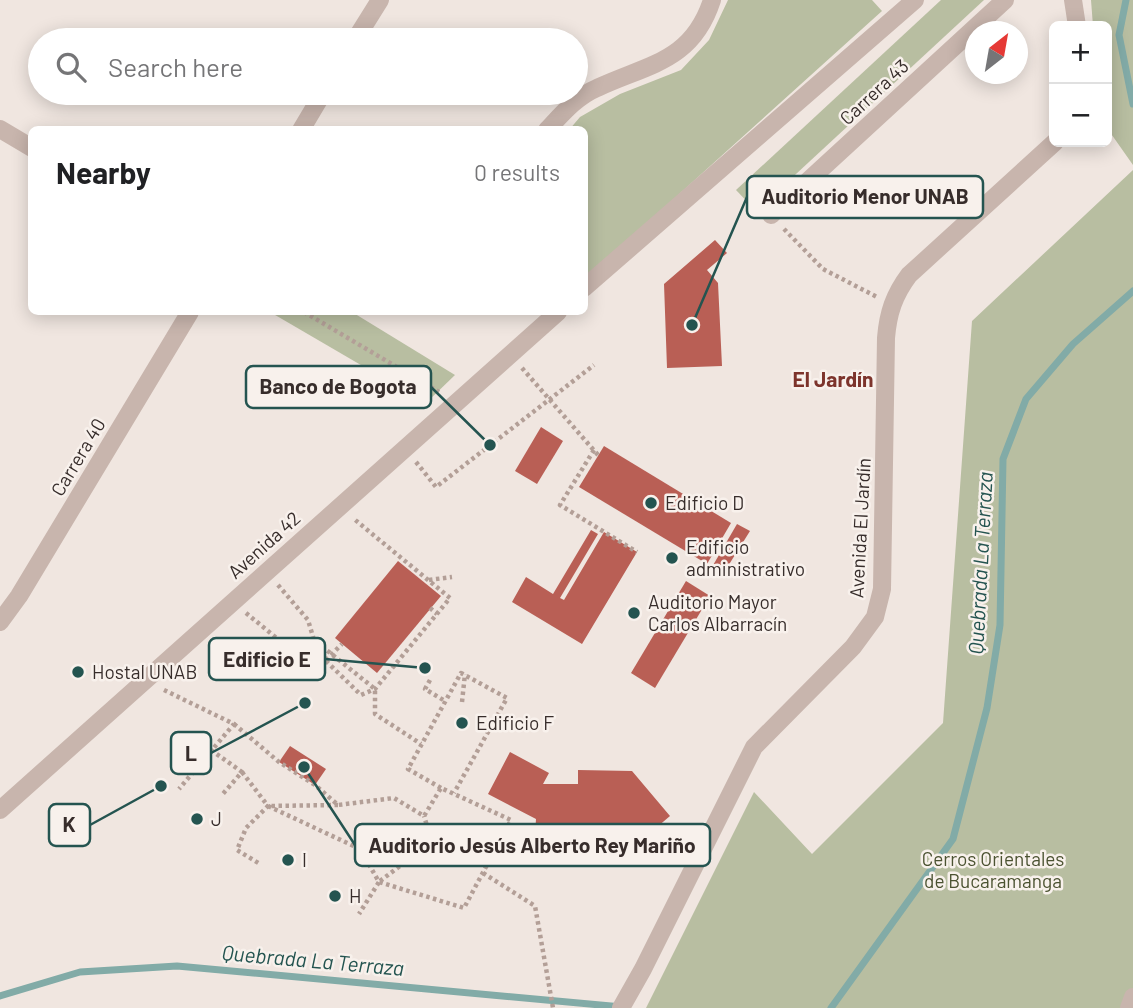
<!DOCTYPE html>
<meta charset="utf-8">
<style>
:root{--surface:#fff;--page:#f2f2f2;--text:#202124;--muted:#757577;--line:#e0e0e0}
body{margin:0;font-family:Barlow,sans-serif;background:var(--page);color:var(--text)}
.controls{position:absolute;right:21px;top:21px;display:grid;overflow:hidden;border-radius:10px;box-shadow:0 4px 18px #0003}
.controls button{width:63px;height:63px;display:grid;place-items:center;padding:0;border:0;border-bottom:2px solid var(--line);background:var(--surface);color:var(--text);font:35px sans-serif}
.compass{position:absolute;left:965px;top:21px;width:63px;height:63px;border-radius:50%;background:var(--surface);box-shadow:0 4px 18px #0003;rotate:31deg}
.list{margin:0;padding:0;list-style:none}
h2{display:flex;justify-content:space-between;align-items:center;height:91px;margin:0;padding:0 28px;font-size:30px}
h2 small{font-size:23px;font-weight:400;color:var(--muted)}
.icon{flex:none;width:38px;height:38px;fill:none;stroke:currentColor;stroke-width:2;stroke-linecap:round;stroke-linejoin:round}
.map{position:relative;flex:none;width:1133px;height:1008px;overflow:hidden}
.search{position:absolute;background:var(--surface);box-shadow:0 4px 18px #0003;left:28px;top:28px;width:560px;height:77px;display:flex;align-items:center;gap:18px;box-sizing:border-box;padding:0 24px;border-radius:38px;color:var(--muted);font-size:26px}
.panel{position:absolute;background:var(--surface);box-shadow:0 4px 18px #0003;left:28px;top:126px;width:560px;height:189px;border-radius:10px}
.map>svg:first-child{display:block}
</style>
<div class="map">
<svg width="1133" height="1008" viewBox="0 0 1133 1008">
<rect width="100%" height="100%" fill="#f0e6e0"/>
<g fill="#b8bea1">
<polygon points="728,0 872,0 882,11 585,279 584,130 569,130 580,117 620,94 681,70 709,40"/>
<polygon points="941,0 984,0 756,211 736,190"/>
<polygon points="1091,0 1133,0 1133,165 1107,128 1107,26 1093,26"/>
<polygon points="1133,170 1133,1008 646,1008 754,792 812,854 943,723 972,321"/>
<polygon points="270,312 352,312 455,375 426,403"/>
</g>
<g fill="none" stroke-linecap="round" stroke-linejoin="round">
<g stroke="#82aba7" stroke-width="7">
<polyline points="1126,0 1119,35 1133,104"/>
<polyline points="0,996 80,972 177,966 622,1007"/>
<polyline points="831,1008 953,839 987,708 1000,625 1003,459 1026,399 1073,344 1133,291"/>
</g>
</g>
<g fill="#b95f55">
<polygon points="715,240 727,253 707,270 718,283 722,366 667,368 664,284"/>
<polygon points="541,427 563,441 537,484 515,471"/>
<polygon points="604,446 731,523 707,564 579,487"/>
<polygon points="737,524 750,531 723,574 712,567"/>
<polygon points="591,530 598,534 560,598 564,600 604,532 637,552 582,644 512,602 526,577 553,594"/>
<polygon points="398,561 441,596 377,673 335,638"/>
<polygon points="686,581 710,596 655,688 631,673"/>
<polygon points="290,746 326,769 315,785 279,762"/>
<polygon points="510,752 549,773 543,784 578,784 578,770 632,771 670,816 623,856 534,850 536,819 488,794"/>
</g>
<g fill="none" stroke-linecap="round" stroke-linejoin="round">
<g stroke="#b39f97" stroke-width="4.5" stroke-dasharray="3.5 3.5" stroke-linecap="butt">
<polyline points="784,229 823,269 877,297"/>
<polyline points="304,312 439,392"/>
<polyline points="522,368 598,455"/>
<polyline points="594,450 560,505 637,552"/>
<polyline points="416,462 436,487 594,365"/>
<polyline points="429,580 452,577"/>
<polyline points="278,585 308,620 314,640 375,689 375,714 421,744"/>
<polyline points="430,608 437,614"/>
<polyline points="246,613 279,640"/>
<polyline points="326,661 361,695 375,689 450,598 354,519"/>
<polyline points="321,665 342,644"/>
<polyline points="430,680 425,689 445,701"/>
<polyline points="164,690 234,724 179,789"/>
<polyline points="462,702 465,674"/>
<polyline points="234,724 279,762 315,785 338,805 394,798 424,816 441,788 511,820 464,908 379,882"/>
<polyline points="211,750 242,772 221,796"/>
<polyline points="242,772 268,806 246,828 237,850 260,864"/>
<polyline points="441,788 408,769 461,673 507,698 454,793"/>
<polyline points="338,805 268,806 360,849 379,882 359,914"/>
<polyline points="432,842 447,850"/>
<polyline points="483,873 535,906 553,1008"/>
<polyline points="380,881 432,842 424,816"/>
</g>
<g stroke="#c8b5ad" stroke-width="18">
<polyline points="1073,0 1077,26"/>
<polyline points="355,40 380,0"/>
<polyline points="0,129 32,148"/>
<polyline points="301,130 323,93"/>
<path d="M547 130C562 114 576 97 597 88 648 64 692 62 712 0"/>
<polyline points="771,215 1005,0"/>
<polyline points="584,288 915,0"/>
<polyline points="0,622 19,596 190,312"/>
<polyline points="0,810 558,312"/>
<path d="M621 1008 643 969 754 747 853 647 875 617 882 589 886 338C888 313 894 295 909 275L1055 142"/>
<polyline points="1129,1008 1133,997"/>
</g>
</g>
<g fill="#245450" stroke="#f8f1ec" stroke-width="2.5">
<circle cx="651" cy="503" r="7"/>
<circle cx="672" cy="558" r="7"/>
<circle cx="634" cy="613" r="7"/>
<circle cx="78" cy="672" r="7"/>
<circle cx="462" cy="723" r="7"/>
<circle cx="197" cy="819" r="7"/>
<circle cx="288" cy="860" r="7"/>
<circle cx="335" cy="896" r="7"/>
</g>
<g text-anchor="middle" stroke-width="5" stroke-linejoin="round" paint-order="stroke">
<g font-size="19" fill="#372d2b" stroke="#f8f1ec">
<text transform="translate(874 92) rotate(-43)" y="7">Carrera 43</text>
<text transform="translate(78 457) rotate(-59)" y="7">Carrera 40</text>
<text transform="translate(860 528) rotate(-87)" y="7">Avenida El Jardín</text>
<text transform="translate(264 545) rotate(-42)" y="7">Avenida 42</text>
</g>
<g font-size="19" fill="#372d2b" stroke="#f8f1ec" text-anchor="start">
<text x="665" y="510">Edificio D</text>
<text x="686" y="554">Edificio<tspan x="686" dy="22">administrativo</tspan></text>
<text x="648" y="609">Auditorio Mayor<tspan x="648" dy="22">Carlos Albarracín</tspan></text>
<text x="92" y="679">Hostal UNAB</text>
<text x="476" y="730">Edificio F</text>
<text x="211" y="826">J</text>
<text x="302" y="867">I</text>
<text x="349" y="903">H</text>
</g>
<g font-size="19" fill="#4b5231" stroke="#f8f1ec">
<text x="993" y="866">Cerros Orientales<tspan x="993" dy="22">de Bucaramanga</tspan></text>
</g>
<g font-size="21" font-weight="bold" fill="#7d342c" stroke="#f8f1ec">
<text x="833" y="387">El Jardín</text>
</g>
<g font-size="21" font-style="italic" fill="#245450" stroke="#f8f1ec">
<text transform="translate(981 563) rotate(-87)" y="7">Quebrada La Terraza</text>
<text transform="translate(313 961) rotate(5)" y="7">Quebrada La Terraza</text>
</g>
</g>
<path fill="none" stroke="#245450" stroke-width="2.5" d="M692 325L747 197M490 445L431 387M425 668L325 659M305 703L211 753M161 786L90 825M304 767L355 845"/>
<g fill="#245450" stroke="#f8f1ec" stroke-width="2.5">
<circle cx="692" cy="325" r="7"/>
<circle cx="490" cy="445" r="7"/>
<circle cx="425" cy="668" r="7"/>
<circle cx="305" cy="703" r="7"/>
<circle cx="161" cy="786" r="7"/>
<circle cx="304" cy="767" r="7"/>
</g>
<g fill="#f8f1ec" stroke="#245450" stroke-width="2.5">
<rect x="747" y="176" width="236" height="42" rx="7"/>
<rect x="246" y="366" width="185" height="42" rx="7"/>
<rect x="209" y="638" width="116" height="42" rx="7"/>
<rect x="171" y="732" width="40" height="42" rx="7"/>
<rect x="49" y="804" width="41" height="42" rx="7"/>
<rect x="355" y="824" width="355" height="42" rx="7"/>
</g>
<g font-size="21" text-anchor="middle" font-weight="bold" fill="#372d2b">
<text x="865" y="204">Auditorio Menor UNAB</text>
<text x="338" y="394">Banco de Bogota</text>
<text x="267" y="667">Edificio E</text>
<text x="191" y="761">L</text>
<text x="69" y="832">K</text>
<text x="532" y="853">Auditorio Jesús Alberto Rey Mariño</text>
</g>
</svg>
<div class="controls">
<button>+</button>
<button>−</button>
</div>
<svg class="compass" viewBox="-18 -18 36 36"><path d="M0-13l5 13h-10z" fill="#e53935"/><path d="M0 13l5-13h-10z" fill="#757577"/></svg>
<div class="search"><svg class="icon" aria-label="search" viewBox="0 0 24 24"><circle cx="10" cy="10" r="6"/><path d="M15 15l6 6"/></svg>Search here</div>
<section class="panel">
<h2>Nearby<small>0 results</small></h2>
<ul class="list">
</ul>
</section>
</div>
